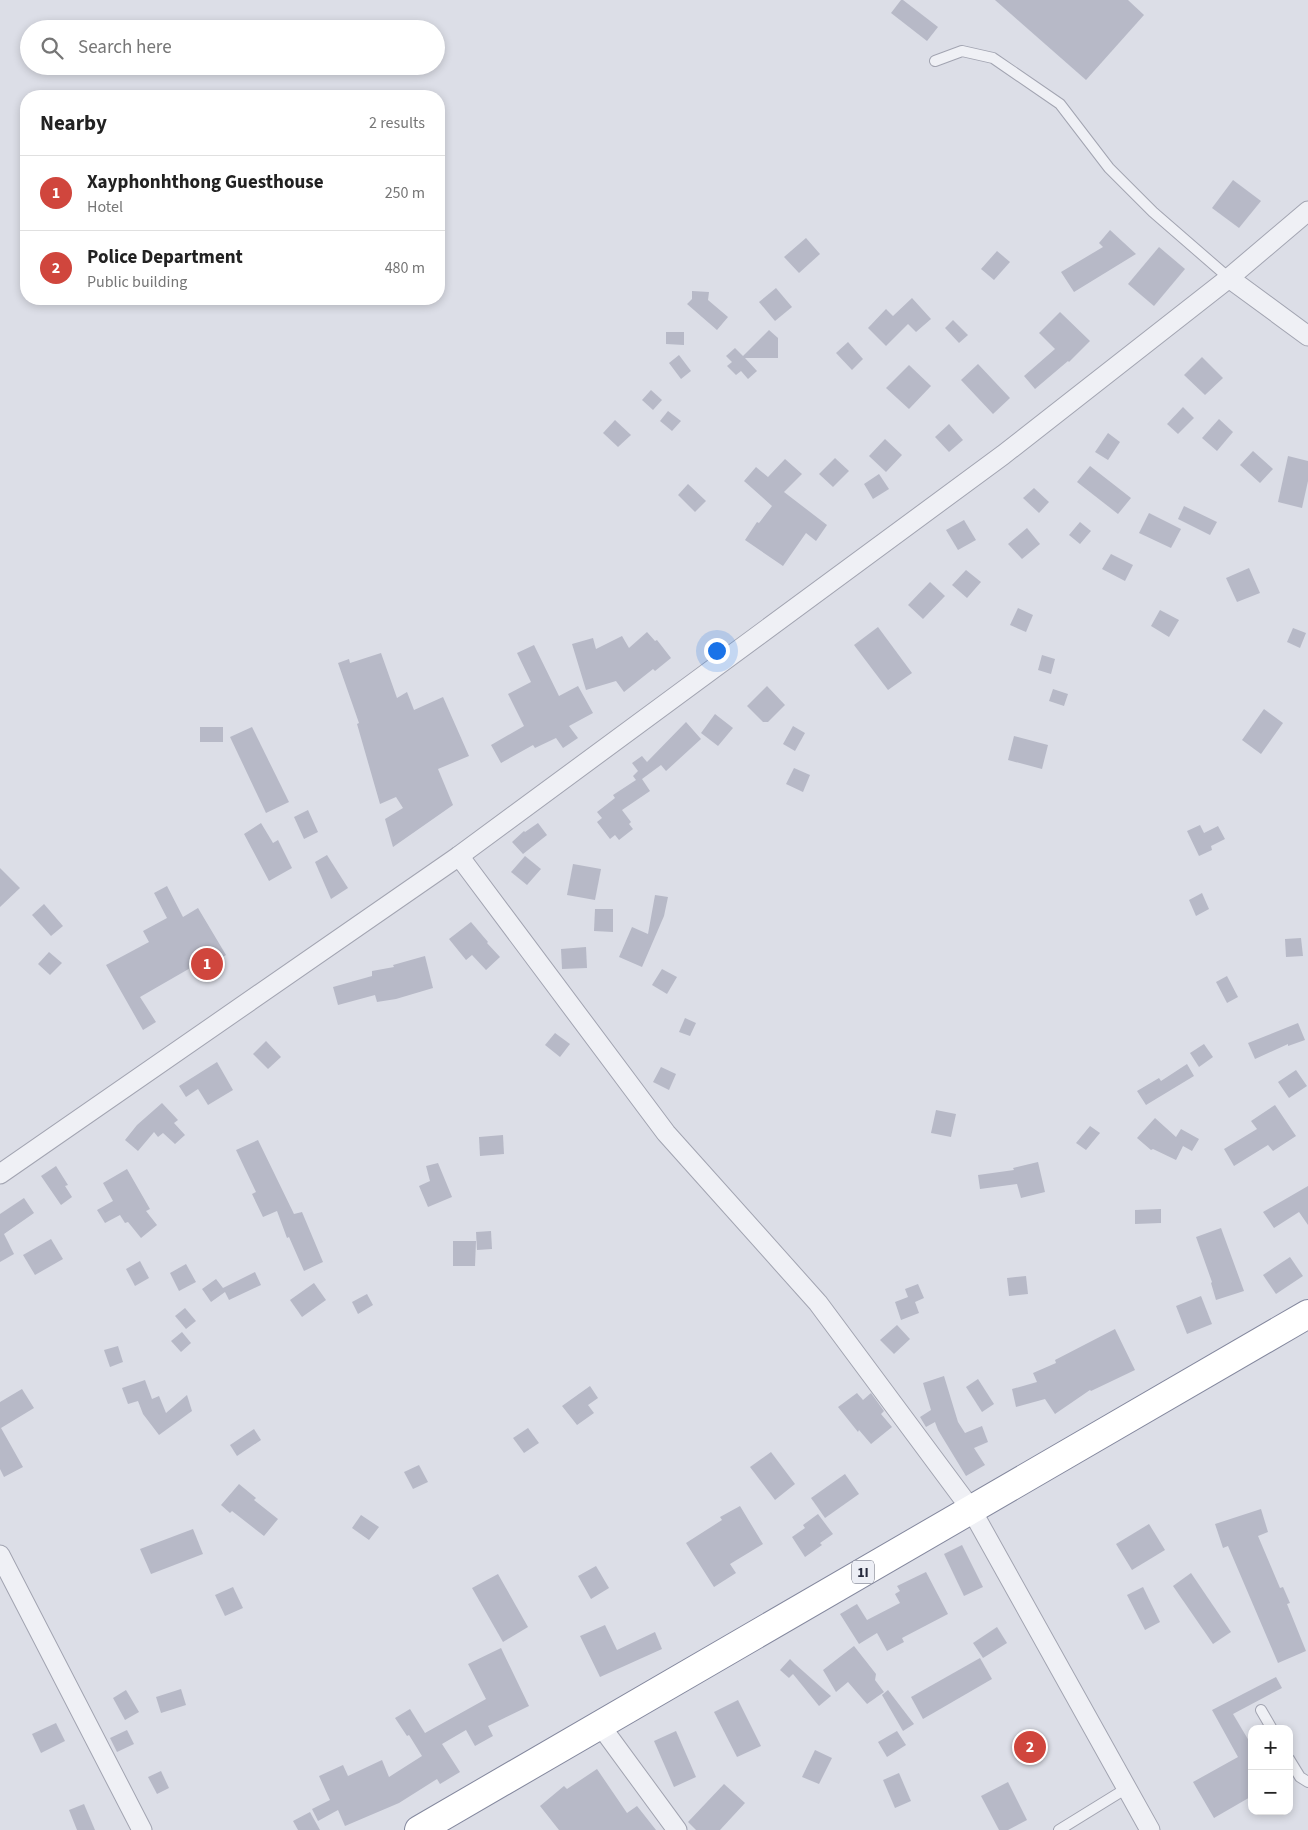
<!DOCTYPE html>
<meta charset="utf-8">
<style>
:root{--surface:#fff;--page:#f6f6f6;--text:#222;--muted:#767676;--line:#e0e0e0;--accent:#d0463d}
body{margin:0;font-family:"Source Sans 3",sans-serif;background:var(--page);color:var(--text)}
.controls{position:absolute;right:15px;bottom:15px;display:grid;overflow:hidden;border-radius:10px;box-shadow:0 2px 8px #0003}
.controls button{width:45px;height:45px;display:grid;place-items:center;padding:0;border:0;border-bottom:1px solid var(--line);background:var(--surface);color:var(--text);font:25px sans-serif}
.you{position:absolute;left:716px;top:650px;width:18px;height:18px;margin:-12px;border:4px solid #fff;border-radius:50%;background:#1a73e8;box-shadow:0 0 0 8px #1a73e833}
.badge{display:grid;place-items:center;width:32px;height:32px;border-radius:50%;background:var(--accent);color:#fff;font-size:16px;font-weight:700}
.pin{position:absolute;translate:-50% -50%;border:2px solid #fff;box-shadow:0 1px 5px #0006}
.list{margin:0;padding:0;list-style:none}
h2{display:flex;justify-content:space-between;align-items:center;height:65px;margin:0;padding:0 20px;font-size:21px}
h2 small{font-size:16px;font-weight:400;color:var(--muted)}
.list li{display:grid;grid-template-columns:32px 1fr auto;gap:15px;align-items:center;box-sizing:border-box;height:75px;padding:0 20px;border-top:1px solid var(--line)}
.list b{display:block;font-size:19px;white-space:nowrap}
.list p{margin:0;font-size:16px;white-space:nowrap;color:var(--muted)}
.list em{font-size:16px;font-style:normal;color:var(--muted)}
.icon{flex:none;width:28px;height:28px;fill:none;stroke:currentColor;stroke-width:2;stroke-linecap:round;stroke-linejoin:round}
.map{position:relative;flex:none;width:1308px;height:1830px;overflow:hidden}
.search{position:absolute;background:var(--surface);box-shadow:0 2px 8px #0003;left:20px;top:20px;width:425px;height:55px;display:flex;align-items:center;gap:12px;box-sizing:border-box;padding:0 18px;border-radius:28px;color:var(--muted);font-size:19px}
.panel{position:absolute;background:var(--surface);box-shadow:0 2px 8px #0003;left:20px;top:90px;width:425px;height:215px;border-radius:20px}
.map>svg:first-child{display:block}
</style>
<div class="map">
<svg width="1308" height="1830" viewBox="0 0 1308 1830">
<rect width="100%" height="100%" fill="#dcdee7"/>
<g fill="#b7b9c7">
<polygon points="901,0 903,0 938,27 927,41 891,13"/>
<polygon points="995,0 1128,0 1144,15 1086,80"/>
<polygon points="1233,180 1261,201 1239,228 1212,208"/>
<polygon points="1110,230 1136,254 1074,292 1061,272 1103,247 1099,243"/>
<polygon points="806,238 820,254 799,273 784,257"/>
<polygon points="1159,247 1185,269 1154,306 1128,284"/>
<polygon points="997,251 1010,262 994,280 981,269"/>
<polygon points="776,288 792,307 775,321 759,302"/>
<polygon points="692,291 709,292 708,300 728,317 717,330 687,304 692,299"/>
<polygon points="912,298 931,319 916,332 908,324 886,346 868,328 886,309 893,316"/>
<polygon points="1060,312 1090,341 1069,362 1068,361 1035,389 1024,376 1055,349 1039,333"/>
<polygon points="953,320 968,335 959,343 945,328"/>
<polygon points="769,330 778,338 778,358 745,358 757,371 748,379 741,371 736,375 727,366 732,362 726,356 735,348 743,356"/>
<polygon points="666,332 684,332 684,345 666,344"/>
<polygon points="848,342 863,359 852,370 836,353"/>
<polygon points="679,355 691,371 681,379 669,363"/>
<polygon points="1202,357 1223,378 1205,395 1184,375"/>
<polygon points="978,364 1010,398 993,414 961,380"/>
<polygon points="909,365 931,386 909,409 886,388"/>
<polygon points="651,390 662,400 653,410 642,400"/>
<polygon points="1183,407 1194,418 1178,434 1167,424"/>
<polygon points="668,411 681,421 672,431 660,421"/>
<polygon points="1219,419 1233,432 1217,451 1202,438"/>
<polygon points="615,420 631,435 618,447 603,433"/>
<polygon points="949,424 963,440 949,452 935,437"/>
<polygon points="1108,433 1120,442 1108,460 1095,452"/>
<polygon points="885,439 902,455 886,472 869,456"/>
<polygon points="1253,451 1273,469 1260,483 1240,465"/>
<polygon points="1288,456 1308,461 1308,481 1302,508 1278,502"/>
<polygon points="835,458 849,471 833,487 819,474"/>
<polygon points="785,459 802,474 784,492 827,525 816,541 806,533 783,566 745,540 757,522 759,523 772,506 744,481 756,467 768,477"/>
<polygon points="1090,466 1131,498 1118,514 1077,482"/>
<polygon points="879,474 889,489 873,499 864,484"/>
<polygon points="688,484 706,501 695,512 678,495"/>
<polygon points="1034,488 1049,502 1039,513 1023,498"/>
<polygon points="1184,506 1217,522 1210,535 1178,519"/>
<polygon points="1149,513 1181,529 1171,548 1139,533"/>
<polygon points="964,520 976,540 958,550 946,530"/>
<polygon points="1080,522 1091,531 1080,544 1069,535"/>
<polygon points="1027,528 1040,544 1022,559 1008,544"/>
<polygon points="1111,554 1133,565 1125,581 1102,569"/>
<polygon points="1249,568 1260,593 1237,602 1226,578"/>
<polygon points="966,570 981,582 967,598 952,585"/>
<polygon points="930,582 945,596 923,619 908,605"/>
<polygon points="1018,608 1033,615 1026,632 1010,625"/>
<polygon points="1160,610 1179,620 1169,637 1151,626"/>
<polygon points="878,627 912,673 888,690 854,645"/>
<polygon points="1293,628 1306,633 1300,648 1287,642"/>
<polygon points="647,632 655,641 657,640 671,658 655,671 653,669 624,692 616,681 586,690 572,644 593,638 596,649 622,636 629,648"/>
<polygon points="534,645 559,696 578,686 593,713 569,726 578,738 563,748 556,738 535,748 533,745 501,763 491,745 524,726 508,694 531,682 517,653"/>
<polygon points="381,653 397,698 407,692 414,710 443,697 469,756 438,769 453,805 393,847 385,819 403,808 396,797 380,804 357,724 359,723 338,663 349,659 350,663"/>
<polygon points="1042,655 1055,659 1051,674 1038,670"/>
<polygon points="767,686 785,705 768,722 763,722 747,706"/>
<polygon points="1053,689 1068,694 1064,706 1049,701"/>
<polygon points="1264,709 1283,723 1261,754 1242,740"/>
<polygon points="715,714 733,728 718,746 701,733"/>
<polygon points="686,722 701,739 666,771 661,765 642,779 650,791 622,810 631,822 629,824 633,829 619,840 615,835 610,839 597,822 602,818 597,812 615,798 613,795 636,780 633,776 638,771 632,763 642,756 647,762"/>
<polygon points="793,726 805,733 795,751 783,744"/>
<rect x="200" y="727" width="23" height="15"/>
<polygon points="252,727 289,802 266,813 230,737"/>
<polygon points="1014,736 1048,745 1042,769 1008,760"/>
<polygon points="794,768 810,775 803,792 786,784"/>
<polygon points="308,810 318,832 304,839 294,817"/>
<polygon points="261,823 273,843 278,840 292,868 269,881 244,834"/>
<polygon points="538,823 547,835 523,854 512,842 524,831 525,832"/>
<polygon points="1200,825 1204,833 1218,826 1225,839 1211,846 1212,850 1199,856 1187,831"/>
<polygon points="327,855 348,888 331,899 315,862"/>
<polygon points="525,856 541,869 527,885 511,872"/>
<polygon points="573,864 601,869 595,900 567,895"/>
<polygon points="0,868 20,888 0,907"/>
<polygon points="167,886 183,917 198,908 226,955 202,969 199,963 140,997 156,1022 143,1030 106,965 149,942 143,931 167,918 154,893"/>
<polygon points="1202,893 1209,909 1196,916 1189,900"/>
<polygon points="655,895 668,897 664,916 642,967 619,957 632,927 648,934"/>
<polygon points="44,904 63,926 51,936 32,915"/>
<polygon points="595,909 613,909 613,932 594,931"/>
<polygon points="471,922 488,942 487,943 500,957 486,970 472,955 466,960 449,939"/>
<polygon points="1301,938 1303,956 1286,957 1285,939"/>
<polygon points="586,947 587,968 562,969 561,949"/>
<polygon points="49,952 62,963 50,975 38,964"/>
<polygon points="425,956 433,988 396,999 377,1002 375,995 338,1005 333,987 372,976 372,971 394,967 393,965"/>
<polygon points="662,969 677,977 667,994 652,985"/>
<polygon points="1227,976 1238,997 1227,1003 1216,982"/>
<polygon points="685,1018 696,1023 690,1036 679,1032"/>
<polygon points="1298,1023 1305,1040 1288,1046 1288,1044 1255,1059 1248,1043"/>
<polygon points="555,1033 570,1044 560,1057 545,1045"/>
<polygon points="266,1041 281,1057 268,1069 253,1054"/>
<polygon points="1204,1044 1213,1057 1199,1067 1190,1053"/>
<polygon points="217,1062 233,1090 208,1105 198,1089 186,1097 179,1086"/>
<polygon points="1187,1064 1194,1076 1146,1105 1137,1091 1159,1078 1161,1081"/>
<polygon points="661,1067 676,1074 669,1090 653,1082"/>
<polygon points="1296,1070 1307,1086 1289,1098 1278,1082"/>
<polygon points="162,1103 178,1120 174,1123 185,1135 175,1144 163,1133 158,1137 154,1132 138,1151 125,1140 137,1125"/>
<polygon points="1275,1105 1296,1136 1273,1151 1268,1145 1234,1166 1224,1149 1257,1129 1251,1121"/>
<polygon points="936,1110 956,1114 951,1137 931,1133"/>
<polygon points="1155,1118 1176,1137 1181,1129 1199,1139 1192,1151 1183,1146 1176,1160 1153,1149 1151,1150 1137,1138"/>
<polygon points="1090,1126 1100,1133 1086,1150 1076,1143"/>
<polygon points="503,1135 504,1154 480,1156 479,1137"/>
<polygon points="258,1140 294,1214 302,1212 323,1262 304,1271 289,1237 287,1238 277,1211 263,1217 252,1194 256,1192 236,1150"/>
<polygon points="1038,1162 1045,1192 1021,1198 1017,1184 980,1189 978,1175 1014,1170 1013,1168"/>
<polygon points="438,1163 452,1197 428,1207 419,1186 430,1181 426,1166"/>
<polygon points="56,1166 68,1185 65,1186 72,1197 61,1205 41,1176"/>
<polygon points="127,1169 150,1209 146,1211 157,1225 141,1238 128,1222 125,1223 120,1215 105,1223 97,1210 113,1201 103,1183"/>
<polygon points="1308,1186 1308,1225 1299,1212 1274,1228 1263,1212"/>
<polygon points="24,1198 34,1213 4,1234 14,1254 0,1262 0,1214"/>
<polygon points="1161,1209 1161,1223 1135,1224 1135,1210"/>
<polygon points="1221,1228 1244,1291 1216,1300 1211,1283 1212,1282 1196,1237"/>
<polygon points="491,1231 492,1249 477,1250 476,1232"/>
<polygon points="51,1239 63,1259 35,1275 23,1255"/>
<polygon points="453,1241 476,1241 475,1266 453,1266"/>
<polygon points="1290,1257 1303,1276 1276,1294 1263,1275"/>
<polygon points="140,1261 149,1278 135,1286 126,1269"/>
<polygon points="186,1264 196,1282 179,1291 170,1273"/>
<polygon points="255,1272 261,1285 229,1300 225,1292 211,1302 202,1289 216,1279 223,1288"/>
<polygon points="1026,1276 1028,1294 1009,1296 1007,1278"/>
<polygon points="314,1283 326,1300 302,1317 290,1300"/>
<polygon points="918,1284 924,1298 915,1302 919,1313 901,1320 895,1302 908,1297 905,1289"/>
<polygon points="367,1294 373,1305 358,1314 352,1302"/>
<polygon points="1201,1296 1212,1324 1187,1334 1176,1306"/>
<polygon points="185,1308 196,1321 186,1329 175,1316"/>
<polygon points="897,1325 910,1339 894,1354 880,1340"/>
<polygon points="1115,1329 1135,1370 1091,1391 1090,1390 1055,1414 1045,1399 1016,1407 1012,1389 1037,1382 1033,1373 1056,1363 1055,1360"/>
<polygon points="182,1332 191,1343 181,1352 171,1341"/>
<polygon points="118,1346 123,1362 110,1367 104,1350"/>
<polygon points="944,1376 958,1422 965,1433 982,1426 988,1442 974,1448 985,1465 966,1476 938,1430 935,1422 926,1427 920,1417 931,1410 923,1383"/>
<polygon points="978,1379 994,1404 982,1412 966,1387"/>
<polygon points="145,1380 152,1399 159,1396 166,1413 187,1395 192,1411 159,1435 143,1414 138,1401 128,1404 122,1388"/>
<polygon points="590,1386 598,1398 588,1405 594,1413 577,1425 562,1406"/>
<polygon points="22,1389 34,1408 1,1428 23,1467 4,1477 0,1469 0,1402"/>
<polygon points="857,1393 863,1400 871,1393 884,1411 881,1414 892,1427 871,1444 859,1430 858,1432 838,1407"/>
<polygon points="528,1428 539,1443 524,1453 513,1438"/>
<polygon points="254,1429 261,1440 237,1456 230,1445"/>
<polygon points="771,1452 795,1484 775,1500 750,1467"/>
<polygon points="419,1465 428,1482 413,1489 404,1472"/>
<polygon points="845,1474 859,1494 825,1518 811,1498"/>
<polygon points="239,1484 256,1498 254,1500 278,1519 264,1536 232,1511 230,1513 221,1505"/>
<polygon points="740,1506 763,1544 730,1564 736,1573 714,1587 686,1543 722,1520 720,1517"/>
<polygon points="1261,1509 1268,1532 1258,1536 1280,1588 1283,1587 1290,1603 1287,1604 1306,1651 1278,1663 1228,1546 1223,1548 1215,1524"/>
<polygon points="818,1514 833,1534 820,1543 822,1545 805,1557 792,1537 805,1528 803,1525"/>
<polygon points="361,1515 379,1527 369,1540 352,1528"/>
<polygon points="1149,1524 1165,1550 1132,1570 1116,1544"/>
<polygon points="193,1529 203,1554 151,1574 140,1549"/>
<polygon points="962,1545 983,1587 964,1596 944,1554"/>
<polygon points="596,1566 609,1588 591,1599 578,1576"/>
<polygon points="926,1572 948,1614 902,1638 904,1642 887,1651 877,1633 859,1644 840,1614 857,1604 867,1620 900,1603 895,1594 900,1591 897,1586"/>
<polygon points="1191,1573 1231,1632 1213,1644 1173,1586"/>
<polygon points="498,1574 528,1627 503,1642 472,1588"/>
<polygon points="233,1587 243,1608 225,1616 215,1595"/>
<polygon points="1143,1587 1160,1622 1145,1630 1127,1595"/>
<polygon points="605,1625 617,1650 655,1632 662,1649 600,1677 580,1636"/>
<polygon points="997,1627 1007,1643 983,1658 973,1643"/>
<polygon points="854,1646 876,1674 875,1680 884,1692 867,1704 848,1682 836,1692 823,1670"/>
<polygon points="501,1648 529,1706 488,1726 493,1736 475,1746 466,1730 442,1744 460,1772 440,1784 437,1779 399,1803 345,1826 338,1810 318,1821 312,1809 330,1800 319,1776 343,1765 348,1776 382,1760 389,1777 422,1756 409,1735 407,1736 395,1718 410,1709 425,1733 486,1699 468,1664"/>
<polygon points="980,1658 992,1679 923,1719 911,1697"/>
<polygon points="790,1659 795,1664 831,1696 819,1706 793,1674 789,1678 780,1670"/>
<polygon points="1276,1677 1282,1688 1233,1714 1252,1746 1252,1796 1214,1818 1193,1782 1238,1757 1212,1710"/>
<polygon points="181,1689 186,1705 161,1713 156,1697"/>
<polygon points="126,1690 139,1712 125,1720 113,1698"/>
<polygon points="888,1690 914,1724 903,1731 882,1695"/>
<polygon points="738,1700 761,1746 737,1757 714,1712"/>
<polygon points="56,1723 65,1741 41,1753 32,1734"/>
<polygon points="127,1730 134,1744 117,1752 110,1738"/>
<polygon points="676,1731 696,1777 674,1787 654,1741"/>
<polygon points="897,1731 906,1745 887,1757 878,1742"/>
<polygon points="815,1750 832,1758 819,1784 802,1777"/>
<polygon points="597,1769 627,1813 637,1806 656,1830 559,1830 540,1806 564,1786 567,1789"/>
<polygon points="161,1771 169,1788 157,1794 148,1777"/>
<polygon points="899,1773 911,1801 895,1808 883,1780"/>
<polygon points="1008,1782 1027,1820 1008,1830 999,1830 981,1796"/>
<polygon points="724,1784 745,1803 720,1830 696,1830 688,1822"/>
<polygon points="84,1804 95,1830 77,1830 69,1810"/>
<polygon points="310,1812 320,1830 298,1830 293,1821"/>
</g>
<g fill="none" stroke-linecap="round" stroke-linejoin="round">
<defs>
<g id="service">
<polyline points="935,61 962,51 993,58 1060,104 1109,168 1153,212 1229,278"/>
<polyline points="1261,1710 1272,1729"/>
<polyline points="1289,1759 1300,1777 1308,1782"/>
<polyline points="1059,1830 1127,1788"/>
</g>
<g id="minor">
<polyline points="1229,278 1308,336"/>
<polyline points="459,856 666,1133 818,1303 971,1509 1150,1830"/>
<polyline points="0,1174 459,856 1003,455 1229,278 1308,211"/>
<polyline points="0,1555 142,1830"/>
<polyline points="600,1725 677,1830"/>
</g>
<polyline id="trunk" points="419,1830 1308,1314"/>
</defs>
<use href="#service" stroke="#a2a4b1" stroke-width="12"/>
<use href="#minor" stroke="#a2a4b1" stroke-width="21"/>
<use href="#trunk" stroke="#84889e" stroke-width="30"/>
<use href="#service" stroke="#eff0f5" stroke-width="10"/>
<use href="#minor" stroke="#eff0f5" stroke-width="19"/>
<use href="#trunk" stroke="#fff" stroke-width="28"/>
</g>
<g text-anchor="middle" stroke-width="4.5" stroke-linejoin="round" paint-order="stroke">
<rect fill="#eceef5" stroke="#616574" stroke-width="1" x="852" y="1560.5" width="22" height="23" rx="4"/>
<g font-size="14" font-weight="bold" fill="#262a3d">
<text x="863" y="1577">1I</text>
</g>
</g>
</svg>
<div class="controls">
<button>+</button>
<button>−</button>
</div>
<div class="you"></div>
<div class="pin badge" style="left:207px;top:964px">1</div>
<div class="pin badge" style="left:1030px;top:1747px">2</div>
<div class="search"><svg class="icon" aria-label="search" viewBox="0 0 24 24"><circle cx="10" cy="10" r="6"/><path d="M15 15l6 6"/></svg>Search here</div>
<section class="panel">
<h2>Nearby<small>2 results</small></h2>
<ul class="list">
<li><span class="badge">1</span><div><b>Xayphonhthong Guesthouse</b><p>Hotel</p></div><em>250 m</em></li>
<li><span class="badge">2</span><div><b>Police Department</b><p>Public building</p></div><em>480 m</em></li>
</ul>
</section>
</div>
